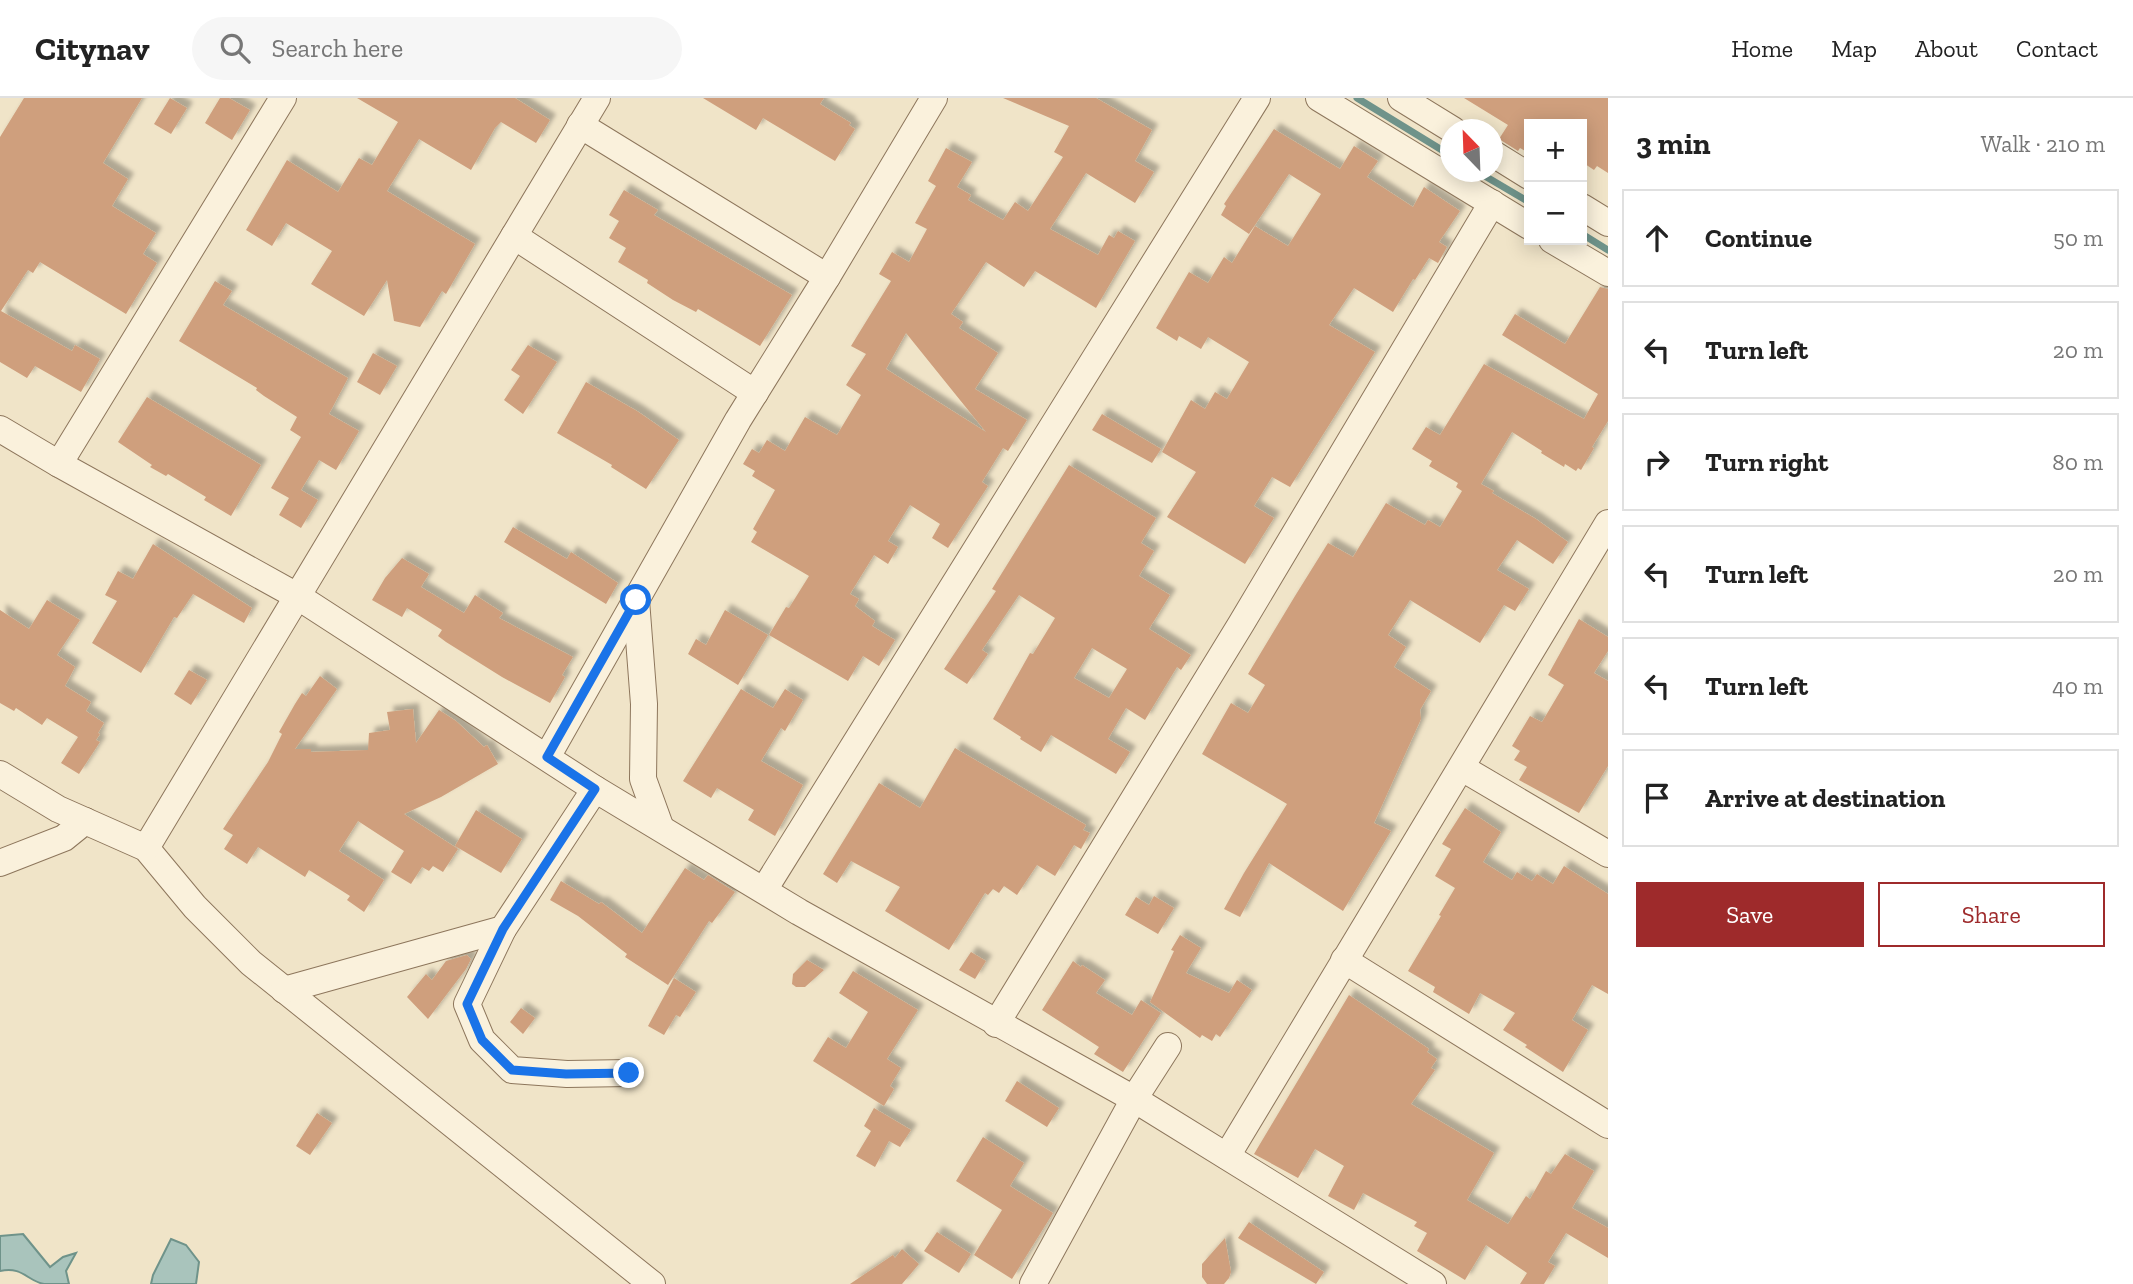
<!DOCTYPE html>
<meta charset="utf-8">
<style>
:root{--surface:#fff;--page:#f6f6f6;--text:#222;--muted:#767676;--line:#e0e0e0;--accent:#9e2a2b}
body{margin:0;font-family:"Zilla Slab",serif;background:var(--page);color:var(--text)}
.controls{position:absolute;right:21px;top:21px;display:grid;overflow:hidden;border-radius:0px;box-shadow:0 4px 18px #0003}
.controls button{width:63px;height:63px;display:grid;place-items:center;padding:0;border:0;border-bottom:2px solid var(--line);background:var(--surface);color:var(--text);font:35px sans-serif}
.compass{position:absolute;left:1440px;top:21px;width:63px;height:63px;border-radius:50%;background:var(--surface);box-shadow:0 4px 18px #0003;rotate:337deg}
.stop{position:absolute;width:21px;height:21px;margin:-16px;border:5px solid #1a73e8;border-radius:50%;background:#fff}
.stop.end{background:#1a73e8;border-color:#fff;box-shadow:0 2px 7px #0008}
.list{margin:0;padding:0;list-style:none}
h2{display:flex;justify-content:space-between;align-items:center;height:91px;margin:0;padding:0 28px;font-size:30px}
h2 small{font-size:23px;font-weight:400;color:var(--muted)}
.list li{display:grid;grid-template-columns:46px 1fr auto;gap:21px;align-items:center;box-sizing:border-box;height:98px;margin:0 14px 14px;padding:0 14px;border:2px solid var(--line);border-radius:0px}
.list b{display:block;font-size:26px;white-space:nowrap}
.list em{font-size:23px;font-style:normal;color:var(--muted)}
.actions{display:flex;gap:14px;padding:21px 28px}
.actions a{flex:1;padding:16px 0;border:2px solid var(--accent);border-radius:0px;text-align:center;font-size:24px;color:var(--accent)}
.actions .main{background:var(--accent);color:#fff}
.icon{flex:none;width:38px;height:38px;fill:none;stroke:currentColor;stroke-width:2;stroke-linecap:round;stroke-linejoin:round}
.map{position:relative;flex:none;width:1608px;height:1186px;overflow:hidden}
header{display:flex;align-items:center;gap:42px;box-sizing:border-box;height:98px;padding:0 35px;background:var(--surface);border-bottom:2px solid var(--line)}
header strong{font-size:33px}
nav{display:flex;gap:38px;margin-inline-start:auto;font-size:24px}
.search{width:490px;height:63px;background:var(--page);display:flex;align-items:center;gap:18px;box-sizing:border-box;padding:0 24px;border-radius:38px;color:var(--muted);font-size:26px}
main{display:flex}
aside{flex:1;background:var(--surface)}
.map>svg:first-child{display:block}
</style>
<header>
<strong>Citynav</strong>
<div class="search"><svg class="icon" aria-label="search" viewBox="0 0 24 24"><circle cx="10" cy="10" r="6"/><path d="M15 15l6 6"/></svg>Search here</div>
<nav><a>Home</a><a>Map</a><a>About</a><a>Contact</a></nav>
</header>
<main>
<div class="map">
<svg width="1608" height="1186" viewBox="0 0 1608 1186">
<defs>
<filter id="shadow"><feDropShadow dx="6" dy="-6" stdDeviation="2" flood-color="#0004"/></filter>
</defs>
<rect width="100%" height="100%" fill="#f0e4c8"/>
<g fill="#a9c4bc" stroke="#6f938a" stroke-width="2">
<path d="M23 1136 50 1169 63 1159 76 1155 66 1173 69 1186C61 1186 52 1186 44 1186 27 1183 23 1168 0 1173V1138Z"/>
<polygon points="171,1141 186,1147 199,1164 196,1186 151,1186 153,1177"/>
</g>
<g fill="none" stroke-linecap="round" stroke-linejoin="round">
<g stroke="#6f938a" stroke-width="7">
<polyline points="1357,0 1450,57"/>
<polyline points="1478,74 1529,104"/>
<polyline points="1582,136 1608,152"/>
</g>
</g>
<g fill="#cf9f7d" fill-rule="evenodd" filter="url(#shadow)">
<polygon points="24,0 142,0 103,65 128,81 112,108 156,135 143,156 157,165 126,216 40,164 33,175 28,172 1,213 72,253 75,247 100,261 81,294 35,268 27,280 0,264 0,39"/>
<polygon points="170,0 187,10 171,36 154,26"/>
<polygon points="220,0 229,0 250,12 232,42 205,25"/>
<polygon points="357,0 515,0 550,22 536,45 501,24 495,30 471,72 419,41 387,93 475,146 446,196 442,193 420,229 394,223 387,182 364,218 311,186 332,153 286,125 272,148 246,132 287,62 338,94 359,60 372,67 398,24"/>
<polygon points="703,0 824,0 820,6 851,25 849,27 855,31 835,63 763,20 756,32"/>
<path d="M1003 0H1096L1152 32 1135 63 1154 74 1135 105 1086 75 1050 131 1098 157 1109 137 1114 140 1118 133 1135 143 1096 210 1035 173 1024 189 986 164 951 216 963 224 959 230 998 255 975 291 1027 322 1008 353 1003 350 982 384 988 388 948 450 932 440 940 426 910 407 888 443 898 449 888 466 874 457 850 496 859 501 855 508 875 523 872 528 895 542 879 568 863 558 848 583 769 537 786 509 789 510 809 478 751 444 757 434 753 431 775 392 752 378 755 373 743 366 752 351 759 355 767 342 785 353 805 319 837 337 861 297 846 287 866 256 851 248 891 183 879 176 892 154 909 164 927 131 915 125 936 88 928 83 946 50 972 64 957 89 971 97 968 102 1003 122 1015 104 1028 113 1063 59 1054 54 1069 28ZM906 235 964 307 986 334 886 271Z"/>
<polygon points="1464,0 1608,0 1608,75 1597,68 1594,72 1582,64 1582,26 1529,26 1529,55 1520,50 1518,53 1499,41 1508,27"/>
<polygon points="1274,31 1340,71 1354,48 1378,63 1367,79 1413,109 1424,89 1460,113 1439,144 1447,149 1438,165 1429,160 1415,182 1413,181 1393,214 1354,190 1329,227 1375,254 1290,389 1272,379 1254,408 1274,420 1245,466 1167,419 1196,374 1162,354 1191,302 1205,311 1215,294 1227,301 1249,264 1208,239 1201,251 1179,238 1177,243 1156,230 1189,174 1208,185 1224,159 1232,165 1255,128 1288,148 1321,96 1289,76 1249,136 1221,117 1226,108 1224,106"/>
<polygon points="624,92 658,112 654,117 792,197 760,248 698,211 696,214 673,202 647,185 648,182 618,164 626,150 609,140 619,123 609,117"/>
<polygon points="215,183 232,193 223,207 348,280 329,316 359,333 336,372 319,362 301,392 318,402 301,430 279,417 289,400 271,390 301,339 290,332 297,319 264,298 256,292 257,290 179,243"/>
<polygon points="1600,189 1608,191 1608,323 1592,349 1594,350 1581,372 1578,370 1576,373 1565,366 1564,369 1541,355 1542,353 1512,334 1481,386 1494,393 1492,395 1536,421 1568,444 1553,466 1517,442 1497,472 1529,491 1515,513 1504,507 1480,545 1410,502 1388,537 1406,549 1394,569 1431,593 1420,612 1421,621 1374,725 1391,733 1343,813 1269,765 1240,819 1224,811 1244,775 1287,706 1202,656 1231,605 1248,615 1265,587 1248,576 1295,498 1328,445 1353,459 1386,405 1425,427 1428,422 1440,429 1462,393 1456,389 1458,385 1429,368 1432,363 1412,351 1426,329 1440,337 1484,266 1584,321 1598,296 1502,237 1515,216 1565,246"/>
<polygon points="528,247 557,264 523,316 504,302 520,278 511,272"/>
<polygon points="373,255 397,268 380,297 357,284"/>
<polygon points="586,284 637,313 679,342 646,391 611,369 612,367 557,335"/>
<polygon points="147,299 261,367 231,418 204,402 206,399 168,376 166,378 150,369 152,367 118,344"/>
<polygon points="1102,316 1161,351 1152,365 1092,332"/>
<path d="M1069 367 1156 420 1141 445 1154 453 1139 478 1170 497 1149 531 1191 557 1181 572 1177 569 1145 622 1126 610 1108 641 1130 654 1116 676 1051 637 1041 654 1020 641 1021 639 993 621 1030 555 1033 556 1055 520 1019 497 982 552 988 556 967 586 944 571 996 493 992 491ZM1092 550 1127 571 1109 600 1074 580Z"/>
<polygon points="513,429 567,461 571,454 618,485 606,506 504,444"/>
<polygon points="153,446 252,510 244,525 193,496 177,520 174,519 141,575 92,545 117,503 105,497 118,473 133,481"/>
<polygon points="402,460 429,476 421,489 464,515 475,497 503,515 499,520 573,559 562,577 565,579 550,605 502,579 446,544 438,538 442,532 407,510 402,519 372,502 385,480"/>
<polygon points="47,502 80,522 57,557 75,569 65,588 91,604 86,613 104,625 98,635 100,636 96,642 100,644 79,676 61,665 78,639 47,620 42,627 16,610 14,613 0,605 0,512 29,531"/>
<polygon points="725,512 768,537 738,587 688,556 696,541 706,547"/>
<polygon points="1579,521 1608,539 1608,553 1594,575 1608,583 1608,668 1579,715 1519,682 1527,669 1514,662 1520,653 1512,648 1530,618 1542,624 1564,587 1548,577"/>
<polygon points="189,572 207,582 191,607 174,596"/>
<polygon points="320,578 337,591 295,651 311,651 311,654 368,652 369,635 390,632 387,614 413,611 416,645 439,612 456,623 484,649 487,647 498,666 441,699 404,716 458,751 443,774 433,768 429,773 422,769 411,786 391,774 404,753 358,723 339,753 384,782 364,814 347,802 350,798 309,772 305,779 258,749 247,766 224,751 233,737 223,731 268,664 282,636 279,634 295,606 302,595 306,598"/>
<polygon points="741,591 773,610 785,591 803,602 785,633 781,630 761,663 803,687 775,738 748,722 754,712 717,690 711,700 683,683"/>
<polygon points="955,650 1086,727 1083,732 1090,735 1081,751 1074,747 1055,778 1037,767 1017,797 1004,788 999,795 993,791 988,797 985,795 949,852 885,813 900,789 851,763 837,785 823,776 879,685 920,710"/>
<polygon points="1465,710 1501,734 1483,764 1512,782 1517,774 1532,783 1537,776 1553,786 1564,768 1608,796 1608,896 1592,887 1572,922 1588,932 1563,974 1525,949 1527,947 1503,932 1515,915 1480,895 1469,916 1433,894 1435,889 1408,873 1441,818 1439,817 1455,790 1435,778 1451,751 1442,746"/>
<polygon points="476,712 522,741 501,775 455,748"/>
<polygon points="685,770 704,782 708,777 735,794 712,825 709,823 668,887 625,859 627,856 578,818 550,802 561,783 599,806 601,804 642,835"/>
<polygon points="1154,798 1174,810 1158,836 1125,817 1136,799 1149,807"/>
<polygon points="1180,837 1201,850 1186,875 1229,895 1237,882 1252,892 1220,939 1216,936 1212,943 1202,937 1200,940 1150,904 1174,853 1171,852"/>
<polygon points="971,854 986,863 975,881 959,872"/>
<polygon points="467,857 471,861 466,871 428,921 407,899 426,876 432,882 446,863"/>
<polygon points="807,862 824,872 805,889 796,889 792,886 793,876"/>
<polygon points="1073,863 1081,869 1082,867 1105,882 1096,895 1132,917 1141,902 1161,915 1123,974 1094,956 1099,949 1042,912"/>
<polygon points="853,873 918,912 887,961 901,970 890,988 894,991 884,1008 813,963 828,939 846,950 868,914 839,895"/>
<polygon points="674,880 696,894 680,919 676,917 664,937 648,928"/>
<polygon points="1349,897 1429,951 1427,954 1437,961 1431,970 1435,972 1411,1006 1494,1055 1467,1102 1508,1126 1526,1098 1530,1101 1546,1073 1551,1076 1565,1056 1594,1073 1572,1110 1608,1130 1608,1160 1566,1135 1548,1164 1555,1168 1544,1186 1520,1186 1527,1175 1486,1147 1465,1182 1417,1153 1427,1135 1414,1128 1417,1124 1363,1095 1354,1112 1328,1098 1344,1068 1315,1051 1298,1080 1254,1056"/>
<polygon points="521,910 535,920 523,936 510,924"/>
<polygon points="1017,983 1059,1010 1047,1029 1005,1003"/>
<polygon points="874,1010 911,1032 900,1049 889,1043 875,1069 856,1058 871,1033 864,1028"/>
<polygon points="317,1015 332,1025 310,1057 296,1048"/>
<polygon points="983,1039 1024,1065 1010,1088 1053,1115 1012,1181 974,1157 1002,1112 956,1083"/>
<polygon points="1249,1124 1324,1174 1316,1186 1238,1140"/>
<polygon points="937,1134 971,1156 959,1175 924,1153"/>
<polygon points="1225,1140 1231,1174 1229,1180 1224,1186 1207,1186 1202,1179 1202,1166"/>
<polygon points="902,1151 919,1166 902,1186 850,1186 893,1157 895,1160"/>
</g>
<g fill="none" stroke-linecap="round" stroke-linejoin="round">
<defs>
<g id="minor">
<polyline points="1319,0 1529,128"/>
<polyline points="1401,0 1453,32"/>
<polyline points="580,27 827,179"/>
<polyline points="1492,55 1529,78"/>
<polyline points="1582,109 1608,125"/>
<polyline points="514,138 755,295"/>
<polyline points="1552,142 1608,175"/>
<polyline points="0,331 59,366 297,498 595,691 799,814 1134,1001 1433,1186"/>
<polyline points="59,366 283,0"/>
<polyline points="636,502 644,606 643,681 660,728"/>
<polyline points="547,659 738,322 827,179 934,0"/>
<polyline points="1462,670 1608,756"/>
<polyline points="0,676 58,711 146,750 195,809 251,865 652,1186"/>
<polyline points="146,750 597,0"/>
<polyline points="0,765 64,740 85,723"/>
<polyline points="764,792 1257,0"/>
<polyline points="503,831 467,906 482,942 512,972 567,976 629,975"/>
<polyline points="1344,862 1608,1027"/>
<polyline points="284,892 503,831 595,691"/>
<polyline points="996,926 1241,526 1492,105"/>
<polyline points="1227,1058 1608,425"/>
<polyline points="1033,1186 1134,1001 1168,948"/>
</g>
</defs>
<use href="#minor" stroke="#8d765c" stroke-width="28"/>
<use href="#minor" stroke="#faf1dc" stroke-width="26"/>
</g>
<g fill="none" stroke-linecap="round" stroke-linejoin="round">
<polyline stroke="#1a73e8" stroke-width="9" points="629,975 566,976 512,972 482,942 467,906 503,831 595,691 547,659 636,502"/>
</g>
</svg>
<div class="controls">
<button>+</button>
<button>−</button>
</div>
<svg class="compass" viewBox="-18 -18 36 36"><path d="M0-13l5 13h-10z" fill="#e53935"/><path d="M0 13l5-13h-10z" fill="#767676"/></svg>
<div class="stop" style="left:636px;top:502px"></div>
<div class="stop end" style="left:629px;top:975px"></div>
</div>
<aside>
<h2>3 min<small>Walk · 210 m</small></h2>
<ul class="list">
<li><svg class="icon" aria-label="ahead" viewBox="0 0 24 24"><path d="M12 20V5M6 11l6-6 6 6"/></svg><div><b>Continue</b></div><em>50 m</em></li>
<li><svg class="icon" aria-label="left" viewBox="0 0 24 24"><path d="M17 20v-9H6M10 6l-5 5 5 5"/></svg><div><b>Turn left</b></div><em>20 m</em></li>
<li><svg class="icon" aria-label="right" viewBox="0 0 24 24"><path d="M7 20v-9h11M14 6l5 5-5 5"/></svg><div><b>Turn right</b></div><em>80 m</em></li>
<li><svg class="icon" aria-label="left" viewBox="0 0 24 24"><path d="M17 20v-9H6M10 6l-5 5 5 5"/></svg><div><b>Turn left</b></div><em>20 m</em></li>
<li><svg class="icon" aria-label="left" viewBox="0 0 24 24"><path d="M17 20v-9H6M10 6l-5 5 5 5"/></svg><div><b>Turn left</b></div><em>40 m</em></li>
<li><svg class="icon" aria-label="arrive" viewBox="0 0 24 24"><path d="M6 21V4h12l-3 4 3 4H6"/></svg><div><b>Arrive at destination</b></div></li>
</ul>
<div class="actions"><a class="main">Save</a><a>Share</a></div>
</aside>
</main>
